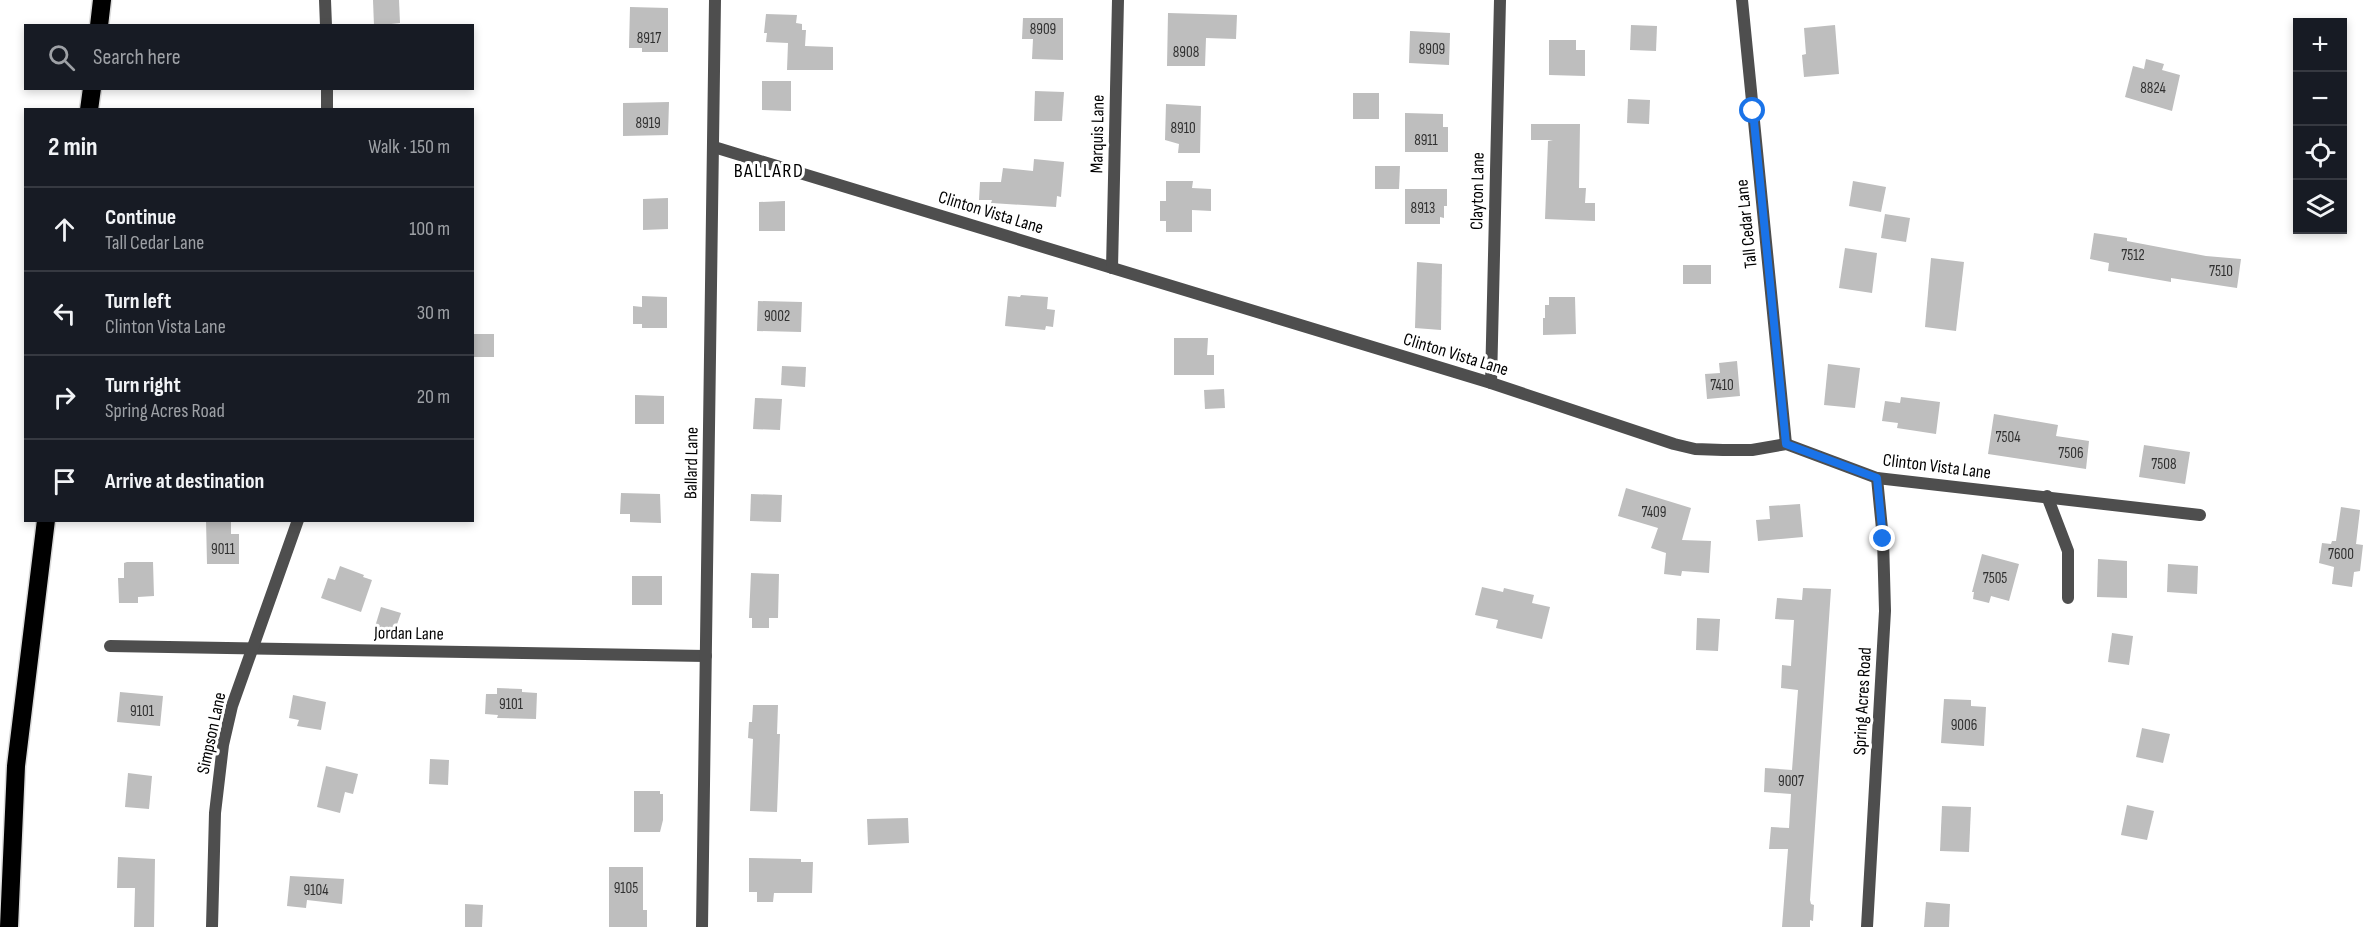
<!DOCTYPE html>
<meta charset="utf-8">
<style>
:root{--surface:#171b24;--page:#20242c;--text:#f1f3f6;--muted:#9ea1a6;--line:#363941}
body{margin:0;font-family:"Sofia Sans Condensed",sans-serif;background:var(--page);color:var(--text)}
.controls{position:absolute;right:18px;top:18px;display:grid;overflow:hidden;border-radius:0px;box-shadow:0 3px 9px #0003}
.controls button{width:54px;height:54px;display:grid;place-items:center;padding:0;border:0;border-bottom:2px solid var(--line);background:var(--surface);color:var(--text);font:30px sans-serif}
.stop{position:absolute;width:18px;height:18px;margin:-14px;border:4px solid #1a73e8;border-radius:50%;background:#fff}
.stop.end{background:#1a73e8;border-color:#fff;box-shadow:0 2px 6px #0008}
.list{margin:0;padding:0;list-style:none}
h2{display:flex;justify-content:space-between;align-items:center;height:78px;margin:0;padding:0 24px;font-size:26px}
h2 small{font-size:20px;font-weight:400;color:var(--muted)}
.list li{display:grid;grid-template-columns:39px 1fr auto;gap:18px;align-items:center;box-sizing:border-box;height:84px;padding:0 24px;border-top:2px solid var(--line)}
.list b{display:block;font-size:22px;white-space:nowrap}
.list p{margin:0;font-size:20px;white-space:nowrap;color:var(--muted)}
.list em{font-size:20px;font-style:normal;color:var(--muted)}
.icon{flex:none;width:33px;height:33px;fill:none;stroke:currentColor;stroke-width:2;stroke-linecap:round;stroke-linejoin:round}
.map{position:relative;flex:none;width:2365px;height:927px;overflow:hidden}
.search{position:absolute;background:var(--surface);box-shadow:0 3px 9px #0003;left:24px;top:24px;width:450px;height:66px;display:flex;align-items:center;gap:15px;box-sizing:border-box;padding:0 21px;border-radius:0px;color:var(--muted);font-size:22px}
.panel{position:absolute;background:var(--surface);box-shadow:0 3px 9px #0003;left:24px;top:108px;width:450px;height:414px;border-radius:0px}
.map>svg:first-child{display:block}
</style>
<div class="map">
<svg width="2365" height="927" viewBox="0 0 2365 927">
<rect width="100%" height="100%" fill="#fff"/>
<g fill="#bebebe">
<polygon points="373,0 399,0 400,23 374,26"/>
<polygon points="630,7 668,8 668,52 642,52 642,48 629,48"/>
<polygon points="1168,13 1237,15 1236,39 1206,38 1205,66 1167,66"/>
<polygon points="766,14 797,15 796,23 802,24 802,30 806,30 805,46 833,47 833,70 787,70 788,43 766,42 767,33 764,33"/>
<polygon points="1023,18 1063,18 1063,60 1032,59 1033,39 1022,39"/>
<polygon points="1631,25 1657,26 1656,51 1630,50"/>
<polygon points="1835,25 1839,74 1804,77 1802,55 1806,54 1804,28"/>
<polygon points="1410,31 1450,33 1449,65 1409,63"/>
<polygon points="1549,40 1576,40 1576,50 1585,50 1585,76 1549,75"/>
<polygon points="2146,59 2164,64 2162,70 2180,75 2172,111 2125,97 2133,66 2144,69"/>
<polygon points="762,81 791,81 791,111 762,110"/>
<polygon points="1035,91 1064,92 1062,121 1034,121"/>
<rect x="1353" y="93" width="26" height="26"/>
<polygon points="1628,99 1650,100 1649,124 1627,123"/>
<polygon points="669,102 668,135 623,136 623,103"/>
<polygon points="1166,104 1201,106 1200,153 1178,153 1179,144 1165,140"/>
<polygon points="1405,113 1443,114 1443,127 1448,127 1448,152 1405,152"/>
<polygon points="1531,124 1580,124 1579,188 1586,188 1585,203 1595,203 1595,221 1545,219 1548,141 1553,140 1531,140"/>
<polygon points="1034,159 1064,162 1061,197 1057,196 1056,207 991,203 992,200 979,200 980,182 1001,182 1003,168 1033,171"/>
<polygon points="1375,166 1400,166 1399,189 1375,189"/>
<polygon points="1166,181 1193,181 1192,188 1211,189 1211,211 1192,210 1192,232 1166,232 1166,221 1160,221 1160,201 1166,201"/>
<polygon points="1853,181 1886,187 1881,212 1849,206"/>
<polygon points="1405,189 1447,189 1447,206 1444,206 1444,218 1440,217 1440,224 1405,224"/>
<polygon points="668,198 668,229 643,230 643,199"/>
<polygon points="785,201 785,231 759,231 759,202"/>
<polygon points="1885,214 1910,218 1906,242 1881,238"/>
<polygon points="2094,233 2127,238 2127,241 2206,256 2241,259 2237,288 2171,278 2171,282 2108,271 2109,263 2090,259"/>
<polygon points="1845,248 1877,253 1872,293 1839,288"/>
<polygon points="1931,258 1964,262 1956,331 1925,327"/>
<polygon points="1417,262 1442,264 1441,330 1415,328"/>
<rect x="1683" y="265" width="28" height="19"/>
<polygon points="1021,295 1048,297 1047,309 1055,310 1053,327 1046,326 1045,330 1005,326 1008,296 1020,297"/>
<polygon points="642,296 667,297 667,328 642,328 642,324 633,324 633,306 642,307"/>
<polygon points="1549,297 1575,297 1576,334 1543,335 1543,318 1545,318 1545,305 1549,305"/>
<polygon points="758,301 802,302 801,332 757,331"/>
<rect x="472" y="334" width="22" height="23"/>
<polygon points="1174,338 1208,338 1207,355 1214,355 1214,375 1174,375"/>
<polygon points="1737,361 1740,396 1707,399 1705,374 1720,373 1719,363"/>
<polygon points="1828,364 1860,368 1855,408 1824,405"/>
<polygon points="782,366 806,367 805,387 781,385"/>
<polygon points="1224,389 1225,408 1205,409 1204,390"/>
<polygon points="635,395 664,396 664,424 635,424"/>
<polygon points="1901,397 1940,402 1936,434 1897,428 1898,423 1882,421 1885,401 1900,403"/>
<polygon points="755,398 782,399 780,430 753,429"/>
<polygon points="1994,414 2058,425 2056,436 2089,441 2086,469 1988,454"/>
<polygon points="2144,445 2190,452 2185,484 2139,477"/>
<polygon points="1626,488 1691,508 1682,540 1711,541 1709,573 1682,571 1681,576 1664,574 1666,553 1651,548 1658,528 1618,516"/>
<polygon points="621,493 660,494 661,523 630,522 630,514 620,514"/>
<polygon points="751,494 782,495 781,522 750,521"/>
<polygon points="1800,504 1803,537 1758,541 1756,520 1770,519 1769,506"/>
<polygon points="2341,507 2360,510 2356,544 2363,545 2360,571 2354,572 2352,587 2332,584 2334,567 2319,563 2322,543 2331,544 2332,541 2336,541"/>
<polygon points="206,520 231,520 231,534 239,534 239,564 207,564"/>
<polygon points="1982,554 2019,564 2009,601 1991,596 1989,603 1973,599 1974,592 1972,592"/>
<polygon points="2098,559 2127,561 2127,598 2097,597"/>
<polygon points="127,562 153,562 154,596 138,597 138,603 119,603 118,578 124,578 124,563"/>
<polygon points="2168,564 2198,566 2197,594 2167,592"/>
<polygon points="340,566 364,575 363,577 372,580 361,612 321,598 328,578 335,580"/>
<polygon points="751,573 779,574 778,618 769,618 769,628 752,628 752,618 749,618"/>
<rect x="632" y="576" width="30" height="29"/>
<polygon points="1482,587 1503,592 1504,588 1534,595 1532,603 1550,607 1542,639 1496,628 1498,620 1475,615"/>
<polygon points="1803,588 1831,589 1810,900 1811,904 1814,905 1813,921 1810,920 1810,927 1782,927 1788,849 1769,849 1771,827 1789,828 1791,794 1764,792 1765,768 1792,770 1798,690 1781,688 1782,665 1791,666 1794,620 1775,619 1777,598 1802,600"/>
<polygon points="381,607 401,613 393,636 374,630"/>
<polygon points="1697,618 1720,619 1718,651 1696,650"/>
<polygon points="2112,633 2133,636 2129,665 2108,662"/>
<polygon points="497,688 522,689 522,692 537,693 536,719 497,718 498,715 485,714 486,694 497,694"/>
<polygon points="120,692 163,696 160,726 117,722"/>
<polygon points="293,695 326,702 321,730 297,726 299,720 289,718"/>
<polygon points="1944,699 1971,700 1971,706 1986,707 1984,746 1941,743"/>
<polygon points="753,705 778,705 777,734 780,734 777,812 750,811 753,739 748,738 749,722 752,722"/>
<polygon points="2142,728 2170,734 2163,763 2136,757"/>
<polygon points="430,759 449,760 448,785 429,784"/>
<polygon points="326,766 358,774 353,794 345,792 340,813 317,807"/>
<polygon points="128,773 152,776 149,809 125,807"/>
<polygon points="634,791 660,791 660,794 663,794 663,820 660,832 634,832"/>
<polygon points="2127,805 2154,811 2147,840 2121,835"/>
<polygon points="1942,806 1971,807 1969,852 1940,851"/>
<polygon points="908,818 909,843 868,845 867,819"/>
<polygon points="118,857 155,859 154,927 134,927 135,888 117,888"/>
<polygon points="749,858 801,859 801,862 813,862 812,893 774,893 773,902 757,902 757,892 749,892"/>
<polygon points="609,867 643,867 643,910 647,910 647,927 609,927"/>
<polygon points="290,876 344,879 342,904 307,900 306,908 287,906"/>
<polygon points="1926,902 1950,904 1949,927 1924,927"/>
<polygon points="465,904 483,905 482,927 465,927"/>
</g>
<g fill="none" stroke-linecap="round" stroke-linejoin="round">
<defs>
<g id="highway">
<polyline points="99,26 102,0"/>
<polyline points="89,110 92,88"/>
<polyline points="9,927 16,766 46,520"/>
</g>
</defs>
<use href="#highway" stroke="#dbdbdb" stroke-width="21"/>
<g stroke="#4e4e4e" stroke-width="12">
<polyline points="325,0 326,26"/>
<polyline points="1742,0 1786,444"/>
<polyline points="327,110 327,88"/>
<polyline points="714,147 1491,383 1674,444 1695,449 1723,450 1752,450 1786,444 1877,478 2200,515"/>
<polyline points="1112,268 1118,0"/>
<polyline points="1491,383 1500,0"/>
<polyline points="2047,496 2068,551 2068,598"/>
<polyline points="110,646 706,656"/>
<polyline points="212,927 215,813 223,745 232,706 298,520"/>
<polyline points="702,927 715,0"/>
<polyline points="1867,927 1885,611 1883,539 1877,478"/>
</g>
<use href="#highway" stroke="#000" stroke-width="18"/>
</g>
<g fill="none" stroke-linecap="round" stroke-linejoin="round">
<polyline stroke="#1a73e8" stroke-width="8" points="1753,111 1786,444 1877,478 1883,539"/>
</g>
<g text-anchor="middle" stroke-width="6" stroke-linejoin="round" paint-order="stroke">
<g font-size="15" fill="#303030">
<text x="1043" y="34">8909</text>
<text x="649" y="43">8917</text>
<text x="1432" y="54">8909</text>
<text x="1186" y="57">8908</text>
<text x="2153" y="93">8824</text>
<text x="648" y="128">8919</text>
<text x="1183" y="133">8910</text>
<text x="1426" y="145">8911</text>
<text x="1423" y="213">8913</text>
<text x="2133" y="260">7512</text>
<text x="2221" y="276">7510</text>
<text x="777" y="321">9002</text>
<text x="1722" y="390">7410</text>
<text x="2008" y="442">7504</text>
<text x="2071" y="458">7506</text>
<text x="2164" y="469">7508</text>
<text x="1654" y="517">7409</text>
<text x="223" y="554">9011</text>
<text x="2341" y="559">7600</text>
<text x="1995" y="583">7505</text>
<text x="511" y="709">9101</text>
<text x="142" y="716">9101</text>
<text x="1964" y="730">9006</text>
<text x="1791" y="786">9007</text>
<text x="626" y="893">9105</text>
<text x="316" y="895">9104</text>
</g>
<g font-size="18" fill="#000" stroke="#fff">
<text transform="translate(1097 134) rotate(-89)" y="6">Marquis Lane</text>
<text transform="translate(1477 191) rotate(-89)" y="6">Clayton Lane</text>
<text transform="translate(991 212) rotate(17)" y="6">Clinton Vista Lane</text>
<text transform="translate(1746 224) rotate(-96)" y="6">Tall Cedar Lane</text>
<text transform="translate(1456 354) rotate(17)" y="6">Clinton Vista Lane</text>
<text transform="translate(691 463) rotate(-89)" y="6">Ballard Lane</text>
<text transform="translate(1937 466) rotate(7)" y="6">Clinton Vista Lane</text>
<text transform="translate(409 633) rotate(1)" y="6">Jordan Lane</text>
<text transform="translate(1862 701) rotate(-87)" y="6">Spring Acres Road</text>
<text transform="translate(211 733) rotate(-78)" y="6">Simpson Lane</text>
</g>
<g font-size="20" letter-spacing="1.5" fill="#000" stroke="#fff">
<text x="769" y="177">BALLARD</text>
</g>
</g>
</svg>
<div class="controls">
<button>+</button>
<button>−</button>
<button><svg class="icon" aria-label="locate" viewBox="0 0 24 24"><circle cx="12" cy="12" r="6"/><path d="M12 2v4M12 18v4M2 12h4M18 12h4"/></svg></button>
<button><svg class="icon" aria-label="layers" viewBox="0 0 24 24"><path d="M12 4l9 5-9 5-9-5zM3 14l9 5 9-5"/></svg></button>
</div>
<div class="stop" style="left:1753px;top:111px"></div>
<div class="stop end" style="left:1883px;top:539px"></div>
<div class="search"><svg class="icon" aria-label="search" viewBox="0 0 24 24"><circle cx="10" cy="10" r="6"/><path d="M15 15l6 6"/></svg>Search here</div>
<section class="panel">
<h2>2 min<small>Walk · 150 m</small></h2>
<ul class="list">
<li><svg class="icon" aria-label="ahead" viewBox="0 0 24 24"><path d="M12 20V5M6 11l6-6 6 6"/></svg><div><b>Continue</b><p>Tall Cedar Lane</p></div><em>100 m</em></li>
<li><svg class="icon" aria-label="left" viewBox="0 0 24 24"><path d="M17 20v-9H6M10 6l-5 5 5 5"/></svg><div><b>Turn left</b><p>Clinton Vista Lane</p></div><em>30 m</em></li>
<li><svg class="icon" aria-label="right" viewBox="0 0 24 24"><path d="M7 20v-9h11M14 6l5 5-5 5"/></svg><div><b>Turn right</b><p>Spring Acres Road</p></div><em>20 m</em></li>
<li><svg class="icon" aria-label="arrive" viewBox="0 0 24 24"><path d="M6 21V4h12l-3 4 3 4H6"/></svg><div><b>Arrive at destination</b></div></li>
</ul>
</section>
</div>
